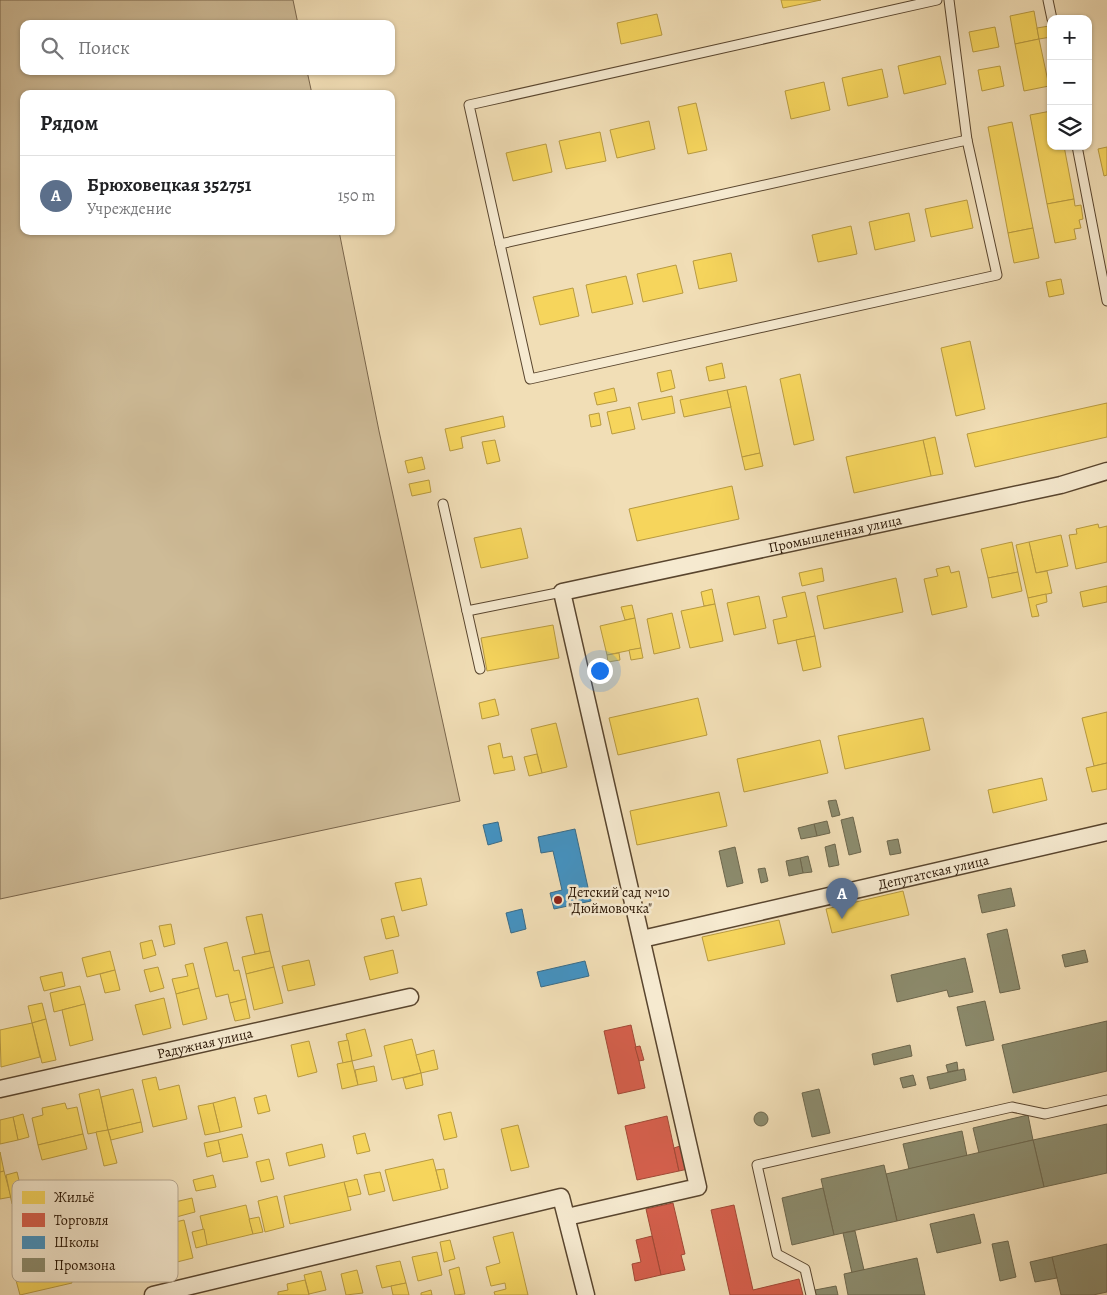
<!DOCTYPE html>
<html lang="ru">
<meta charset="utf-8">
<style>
:root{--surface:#fff;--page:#f6f6f6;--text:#202124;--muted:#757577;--line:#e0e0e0;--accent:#7c3aed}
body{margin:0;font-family:Alegreya,serif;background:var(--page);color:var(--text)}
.controls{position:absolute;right:15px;top:15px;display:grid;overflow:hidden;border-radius:10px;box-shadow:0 1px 4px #0004}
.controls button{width:45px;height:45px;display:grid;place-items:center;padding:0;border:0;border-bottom:1px solid var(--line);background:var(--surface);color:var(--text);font:25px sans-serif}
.you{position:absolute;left:599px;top:670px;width:18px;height:18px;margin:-12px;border:4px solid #fff;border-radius:50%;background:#1a73e8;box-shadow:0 0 0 8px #1a73e833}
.badge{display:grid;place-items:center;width:32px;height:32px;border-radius:50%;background:var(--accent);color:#fff;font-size:16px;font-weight:700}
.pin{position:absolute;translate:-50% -41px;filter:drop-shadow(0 1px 2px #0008)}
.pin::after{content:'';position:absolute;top:26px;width:18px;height:15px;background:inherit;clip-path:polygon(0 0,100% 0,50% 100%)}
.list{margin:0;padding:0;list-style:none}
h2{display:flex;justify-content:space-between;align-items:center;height:65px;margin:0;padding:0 20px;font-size:21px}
h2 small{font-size:16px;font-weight:400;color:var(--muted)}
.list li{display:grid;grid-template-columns:32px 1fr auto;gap:15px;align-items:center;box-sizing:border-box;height:80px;padding:0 20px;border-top:1px solid var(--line)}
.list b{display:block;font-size:19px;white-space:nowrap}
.list p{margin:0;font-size:16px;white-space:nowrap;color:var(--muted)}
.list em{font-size:16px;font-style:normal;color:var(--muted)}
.icon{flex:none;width:28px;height:28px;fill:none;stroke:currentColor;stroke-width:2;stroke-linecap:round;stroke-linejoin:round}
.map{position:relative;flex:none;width:1107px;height:1295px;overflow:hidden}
.search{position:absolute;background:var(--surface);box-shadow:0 1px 4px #0004;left:20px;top:20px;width:375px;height:55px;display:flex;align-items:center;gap:12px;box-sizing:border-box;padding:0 18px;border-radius:10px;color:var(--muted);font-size:19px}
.panel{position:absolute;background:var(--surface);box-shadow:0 1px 4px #0004;left:20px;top:90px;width:375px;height:145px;border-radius:10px}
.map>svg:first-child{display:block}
</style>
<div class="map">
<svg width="1107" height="1295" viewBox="0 0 1107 1295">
<rect width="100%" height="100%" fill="#f1deb6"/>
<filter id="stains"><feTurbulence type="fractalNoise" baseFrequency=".004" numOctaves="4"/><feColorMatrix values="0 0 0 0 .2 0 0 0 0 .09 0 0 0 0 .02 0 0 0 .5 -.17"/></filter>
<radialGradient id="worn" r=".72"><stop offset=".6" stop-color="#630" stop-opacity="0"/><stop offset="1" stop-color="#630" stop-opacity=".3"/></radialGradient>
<polygon fill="#cebb97" stroke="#7a664c" points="0,0 293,0 298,24 24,24 24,71 307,71 312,94 24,94 24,231 339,231 379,431 460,801 0,899"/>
<g fill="#f6d55c" stroke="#b89a40">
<polygon points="781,0 821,0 783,8"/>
<polygon points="1034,11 1039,39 1015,44 1010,16"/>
<polygon points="657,14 662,35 621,44 617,23"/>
<polygon points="1049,26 1051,37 1039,39 1037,28"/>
<polygon points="995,27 999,47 973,52 969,32"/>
<polygon points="1039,39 1049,86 1024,91 1015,44"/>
<polygon points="940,56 946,84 904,94 898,66"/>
<polygon points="1000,66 1004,86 982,91 978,70"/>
<polygon points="882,69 888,97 848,106 842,78"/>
<polygon points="824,82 830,110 791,119 785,91"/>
<polygon points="696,103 707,150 688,154 678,107"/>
<polygon points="1051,111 1051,146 1064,146 1074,199 1047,204 1030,115"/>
<polygon points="649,121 655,149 617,158 610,130"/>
<polygon points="1012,122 1033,228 1008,233 988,127"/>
<polygon points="600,132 606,161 566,169 559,141"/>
<polygon points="546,144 552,172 513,181 506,153"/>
<polygon points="1107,147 1107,175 1104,176 1098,149"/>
<polygon points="1074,199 1075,206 1081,205 1083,219 1079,220 1081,228 1074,229 1076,239 1055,243 1047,204"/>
<polygon points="967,200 973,228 931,237 925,209"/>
<polygon points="909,213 915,241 875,250 869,222"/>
<polygon points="851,226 857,254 818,262 812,235"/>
<polygon points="1033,228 1039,258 1014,263 1008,233"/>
<polygon points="731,253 737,281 699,289 693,261"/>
<polygon points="676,265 683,293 643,302 637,274"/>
<polygon points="626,276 633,304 592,313 586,285"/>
<polygon points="1061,279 1064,294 1049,297 1046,282"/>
<polygon points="573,288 579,316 540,325 533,297"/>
<polygon points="970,341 985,409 956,416 941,348"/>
<polygon points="722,363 725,378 709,381 706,367"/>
<polygon points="671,370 675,388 661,392 657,373"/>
<polygon points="800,374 814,440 794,445 780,379"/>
<polygon points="746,386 760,453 742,457 727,390"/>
<polygon points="614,388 617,401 597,405 594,393"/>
<polygon points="727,390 731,407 684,417 680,400"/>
<polygon points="672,396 675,413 642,420 638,403"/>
<polygon points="1107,403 1107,437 975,467 967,434"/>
<polygon points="630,407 635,429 612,434 607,412"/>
<polygon points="599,413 601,425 591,427 589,415"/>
<polygon points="503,416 505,427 461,437 463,448 450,451 445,429"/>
<polygon points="935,437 943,474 931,476 923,440"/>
<polygon points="495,440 500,461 487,464 482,442"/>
<polygon points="923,440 931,476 854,493 846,457"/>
<polygon points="760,453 763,466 745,470 742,457"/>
<polygon points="422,457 425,469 408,473 405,461"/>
<polygon points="429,480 431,492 412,496 409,484"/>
<polygon points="732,486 739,519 637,541 629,509"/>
<polygon points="1098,524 1099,528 1107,526 1107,562 1076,569 1069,535 1077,534 1076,529"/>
<polygon points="521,528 528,558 481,568 474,538"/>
<polygon points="1061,535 1068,566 1036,573 1029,542"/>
<polygon points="1012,542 1018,572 988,578 981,549"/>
<polygon points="1029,542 1036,573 1047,571 1052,593 1028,598 1016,545"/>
<polygon points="949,566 951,573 959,571 967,607 932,615 924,579 938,576 936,569"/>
<polygon points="822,568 824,581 802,586 799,573"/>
<polygon points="1018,572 1022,591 992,598 988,578"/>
<polygon points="896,578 903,612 824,629 817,596"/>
<polygon points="1107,586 1107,602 1083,607 1080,592"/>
<polygon points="712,589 715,604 704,606 701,592"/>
<polygon points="805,592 815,636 778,644 773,620 787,617 782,597"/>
<polygon points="1046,594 1047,602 1036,605 1039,616 1032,617 1028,598"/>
<polygon points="759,596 766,628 734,635 727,603"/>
<polygon points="715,604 723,641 690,648 681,611"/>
<polygon points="632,605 635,618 625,620 621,607"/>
<polygon points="672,613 680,648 654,654 647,619"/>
<polygon points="635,618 641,648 607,655 600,626"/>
<polygon points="553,625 559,658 487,671 481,638"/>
<polygon points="815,636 821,667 803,671 796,640"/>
<polygon points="641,648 643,658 631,660 629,650"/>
<polygon points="619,653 620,660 608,662 607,655"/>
<polygon points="698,698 707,735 618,755 609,718"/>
<polygon points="495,699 499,715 482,719 479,703"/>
<polygon points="1107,712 1107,763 1094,766 1082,718"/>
<polygon points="923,718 930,750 845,769 838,736"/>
<polygon points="556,723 567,767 542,773 531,729"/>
<polygon points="820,740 828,773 744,792 737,759"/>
<polygon points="500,743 503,758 512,756 515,770 494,774 488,746"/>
<polygon points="537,754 542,773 529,776 524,757"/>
<polygon points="1107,763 1107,789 1092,792 1086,768"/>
<polygon points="1042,778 1047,800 993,813 988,790"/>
<polygon points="719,792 727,826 637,845 630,811"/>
<polygon points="421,878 427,905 402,911 395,883"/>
<polygon points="903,891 909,915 832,933 826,909"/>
<polygon points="262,914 270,951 255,954 246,917"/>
<polygon points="394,916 399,936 386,939 381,919"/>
<polygon points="779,920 785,944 708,961 702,937"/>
<polygon points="171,924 175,944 164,947 159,926"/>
<polygon points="152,940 156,955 143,959 140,943"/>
<polygon points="227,942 234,971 239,970 246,999 230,1003 228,994 216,997 204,948"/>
<polygon points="393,950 398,973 370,980 364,957"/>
<polygon points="110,951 115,970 87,977 82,958"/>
<polygon points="270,951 274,967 246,974 242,957"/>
<polygon points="309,960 315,985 288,991 282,966"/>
<polygon points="193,963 199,988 176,994 172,979 188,976 185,965"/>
<polygon points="158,967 164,988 150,992 144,970"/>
<polygon points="274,967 283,1003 254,1010 246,974"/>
<polygon points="115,970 120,990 105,993 100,974"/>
<polygon points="62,972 65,986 44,991 40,977"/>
<polygon points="80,986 85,1004 54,1012 50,993"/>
<polygon points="199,988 207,1019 183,1025 176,994"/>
<polygon points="164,998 171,1028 143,1035 135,1005"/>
<polygon points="246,999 250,1018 235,1021 230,1003"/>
<polygon points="42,1003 46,1019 32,1023 28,1006"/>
<polygon points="85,1004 93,1040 70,1046 62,1010"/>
<polygon points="46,1019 56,1060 42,1063 32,1023"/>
<polygon points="32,1023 40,1057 1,1067 0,1030"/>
<polygon points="365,1029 372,1056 352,1061 346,1034"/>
<polygon points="412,1039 421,1073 392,1080 384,1046"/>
<polygon points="348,1040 352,1061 343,1063 338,1042"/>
<polygon points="309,1041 317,1072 298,1077 291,1045"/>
<polygon points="434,1050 438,1069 421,1073 416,1055"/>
<polygon points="352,1061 358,1085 342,1089 337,1064"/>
<polygon points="374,1066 377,1081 358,1085 355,1070"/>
<polygon points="421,1073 423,1085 406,1089 403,1078"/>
<polygon points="156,1077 159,1090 179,1085 187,1119 153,1127 142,1080"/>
<polygon points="99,1089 108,1130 88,1134 79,1094"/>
<polygon points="133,1089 141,1122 108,1130 101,1097"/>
<polygon points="266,1095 270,1111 258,1114 254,1098"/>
<polygon points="235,1097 242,1127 220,1132 213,1103"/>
<polygon points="65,1103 67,1109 77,1107 83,1134 38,1145 32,1118 43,1115 42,1108"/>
<polygon points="213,1103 220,1132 205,1135 198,1106"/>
<polygon points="451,1112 457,1137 444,1140 438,1115"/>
<polygon points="23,1114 29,1137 18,1140 13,1117"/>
<polygon points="13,1117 18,1140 0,1144 0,1120"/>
<polygon points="141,1122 143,1132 111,1140 108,1130"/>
<polygon points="518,1125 529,1167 511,1171 501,1129"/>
<polygon points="108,1130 117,1163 104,1166 96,1132"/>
<polygon points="365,1133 370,1151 357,1154 353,1136"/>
<polygon points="83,1134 87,1149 42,1160 38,1145"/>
<polygon points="242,1134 248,1157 223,1162 218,1140"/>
<polygon points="218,1140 221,1153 207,1157 204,1143"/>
<polygon points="322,1144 325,1157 289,1166 286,1153"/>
<polygon points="0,1152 4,1171 0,1172"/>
<polygon points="269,1159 274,1179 261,1182 256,1162"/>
<polygon points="433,1159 441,1190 393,1201 385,1170"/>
<polygon points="444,1169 448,1188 441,1190 436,1170"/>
<polygon points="4,1171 11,1197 0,1199 0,1172"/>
<polygon points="17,1172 24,1201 12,1204 6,1175"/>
<polygon points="380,1172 385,1191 369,1195 364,1175"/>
<polygon points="213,1175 216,1187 196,1191 193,1180"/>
<polygon points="357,1179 361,1194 348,1197 344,1182"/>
<polygon points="344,1182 351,1210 290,1224 284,1196"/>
<polygon points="277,1196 284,1227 265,1232 258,1201"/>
<polygon points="192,1198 195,1212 165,1220 162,1205"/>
<polygon points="246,1205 253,1234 207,1245 200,1216"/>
<polygon points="259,1217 263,1232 253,1234 249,1219"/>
<polygon points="184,1220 193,1258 177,1262 167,1224"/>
<polygon points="204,1229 207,1245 196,1248 192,1232"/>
<polygon points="513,1232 528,1295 495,1295 494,1292 506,1289 505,1283 491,1286 486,1267 500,1263 493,1237"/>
<polygon points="450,1240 455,1259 444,1262 440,1242"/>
<polygon points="437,1252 442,1275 418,1281 412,1257"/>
<polygon points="66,1261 72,1283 20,1295 14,1273"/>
<polygon points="400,1261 406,1283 382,1288 376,1266"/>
<polygon points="459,1267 465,1294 455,1295 449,1270"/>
<polygon points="357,1270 363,1293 346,1295 341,1274"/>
<polygon points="321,1271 326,1290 309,1294 304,1275"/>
<polygon points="305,1280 309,1295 278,1295 278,1292 288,1290 287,1284"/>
<polygon points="406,1283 409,1295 393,1295 391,1286"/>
<polygon points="431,1290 432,1295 421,1295 421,1293"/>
</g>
<g fill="#d6604d" stroke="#a14936">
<polygon points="631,1025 645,1088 618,1094 604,1031"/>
<polygon points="640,1046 644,1060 639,1061 635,1047"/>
<polygon points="667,1116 679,1171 637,1180 625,1126"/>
<polygon points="683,1145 688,1169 679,1171 674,1148"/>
<polygon points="673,1203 685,1254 681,1255 685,1270 661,1275 646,1209"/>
<polygon points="734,1205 753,1290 799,1279 803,1295 730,1295 711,1210"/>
<polygon points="652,1236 661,1275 635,1281 632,1264 641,1262 636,1240"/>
</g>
<g fill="#4393c3" stroke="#3a6c88">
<polygon points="498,822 502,841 488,845 483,825"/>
<polygon points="575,829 591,901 554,909 550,893 562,890 553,851 541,853 538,837"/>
<polygon points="522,909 526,929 511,933 506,913"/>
<polygon points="585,961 589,976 541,987 537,972"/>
</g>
<g fill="#8c8c6e" stroke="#6d674d">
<polygon points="836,800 840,815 832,817 828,801"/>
<polygon points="853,817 861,852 849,855 841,820"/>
<polygon points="827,821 830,833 817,836 814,824"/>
<polygon points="814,824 817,836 801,839 798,828"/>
<polygon points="898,839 901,853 890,855 887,841"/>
<polygon points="835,844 839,865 829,867 825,847"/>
<polygon points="735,847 743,883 727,887 719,851"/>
<polygon points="808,856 812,872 803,873 800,858"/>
<polygon points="800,858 803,873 789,876 786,861"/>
<polygon points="765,868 768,881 761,883 758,869"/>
<polygon points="1011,888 1015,906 982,913 978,895"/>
<polygon points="1007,929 1020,989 1000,993 987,934"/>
<polygon points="1085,950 1088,962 1065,967 1062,955"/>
<polygon points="965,958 973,992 949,997 947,990 897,1002 891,975"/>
<polygon points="985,1001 994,1040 966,1046 957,1007"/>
<polygon points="1107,1021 1107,1071 1013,1093 1002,1045"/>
<polygon points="910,1045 912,1056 874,1065 872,1054"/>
<polygon points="957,1062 958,1070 948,1072 946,1065"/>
<polygon points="964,1069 966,1080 930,1089 927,1077"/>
<polygon points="913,1075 916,1085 903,1088 900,1078"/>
<polygon points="819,1089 830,1133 812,1137 802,1093"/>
<circle cx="761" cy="1119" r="7"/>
<polygon points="1028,1115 1033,1140 979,1153 973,1128"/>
<polygon points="1107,1124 1107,1173 1044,1187 1033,1140"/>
<polygon points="962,1131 967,1156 909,1169 903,1144"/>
<polygon points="1033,1140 1044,1187 897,1221 886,1174"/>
<polygon points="884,1165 897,1221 834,1235 821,1179"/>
<polygon points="823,1188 834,1235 792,1245 782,1198"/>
<polygon points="974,1214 981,1243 937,1253 930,1224"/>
<polygon points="855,1231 864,1270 852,1273 843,1233"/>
<polygon points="1008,1241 1016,1277 1000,1281 992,1244"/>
<polygon points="1107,1244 1107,1292 1093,1295 1061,1295 1052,1257"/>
<polygon points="1052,1257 1057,1278 1035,1282 1030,1262"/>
<polygon points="917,1258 925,1295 848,1295 844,1274"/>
<polygon points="836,1286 838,1295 816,1295 815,1290"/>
</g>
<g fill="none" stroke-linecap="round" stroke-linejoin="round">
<defs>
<g id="service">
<polyline points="937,0 469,105 530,379 997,275 967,140 949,0"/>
<polyline points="1048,0 1052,19"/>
<polyline points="1077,146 1107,301"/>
<polyline points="500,244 967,140"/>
<polyline points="443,504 480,669"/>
<polyline points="467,611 562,592"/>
<polyline points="811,1295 805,1269 777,1254 757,1165 1012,1107 1045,1114 1107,1100"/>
</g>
<g id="minor">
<path id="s1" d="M642 939 1107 832"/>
<path id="s2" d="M0 1089 410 997"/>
<path id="s3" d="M567 1217 698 1187 562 592 1061 485 1107 471"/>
<polyline points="153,1295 561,1197 586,1295"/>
</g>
</defs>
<use href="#service" stroke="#59452e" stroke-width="11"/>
<use href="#minor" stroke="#59452e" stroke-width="19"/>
<use href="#service" stroke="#f6ead0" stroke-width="9"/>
<use href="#minor" stroke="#f6ead0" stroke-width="16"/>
</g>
<circle fill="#8f2418" stroke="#f6ead0" stroke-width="2" cx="558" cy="900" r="5"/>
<g text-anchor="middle" stroke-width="5" stroke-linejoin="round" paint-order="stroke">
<g font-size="14" fill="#261200" stroke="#f6ead0">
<text dy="5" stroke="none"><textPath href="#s3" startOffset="1024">Промышленная улица</textPath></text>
<text dy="5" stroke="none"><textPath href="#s1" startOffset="299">Депутатская улица</textPath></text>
<text dy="5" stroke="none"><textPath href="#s2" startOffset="210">Радужная улица</textPath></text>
</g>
<g font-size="14" fill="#261200" stroke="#f6ead0" text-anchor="start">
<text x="568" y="897">Детский сад №10<tspan x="568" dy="16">"Дюймовочка"</tspan></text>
</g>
</g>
<rect x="12" y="1180" width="166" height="102" rx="8" fill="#f6ead0" stroke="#b8a992" stroke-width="1"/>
<rect x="22" y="1191" width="23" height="13" fill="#f6d55c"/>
<rect x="22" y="1213" width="23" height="14" fill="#d6604d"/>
<rect x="22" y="1236" width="23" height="13" fill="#4393c3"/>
<rect x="22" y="1258" width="23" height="14" fill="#8c8c6e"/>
<g font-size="14" fill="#261200">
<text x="54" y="1202">Жильё</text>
<text x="54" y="1225">Торговля</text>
<text x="54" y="1247">Школы</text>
<text x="54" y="1270">Промзона</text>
</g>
<rect width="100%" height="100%" filter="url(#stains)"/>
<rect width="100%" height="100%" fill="url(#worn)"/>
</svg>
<div class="controls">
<button>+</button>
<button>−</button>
<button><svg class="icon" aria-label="layers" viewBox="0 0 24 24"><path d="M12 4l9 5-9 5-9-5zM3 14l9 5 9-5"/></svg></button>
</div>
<div class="you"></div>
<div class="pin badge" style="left:842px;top:919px;background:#5c6f8a">A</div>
<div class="search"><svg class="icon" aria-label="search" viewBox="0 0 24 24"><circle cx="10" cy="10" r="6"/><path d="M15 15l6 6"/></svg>Поиск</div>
<section class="panel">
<h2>Рядом<small></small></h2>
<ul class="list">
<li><span class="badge" style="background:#5c6f8a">A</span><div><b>Брюховецкая 352751</b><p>Учреждение</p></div><em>150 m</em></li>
</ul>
</section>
</div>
